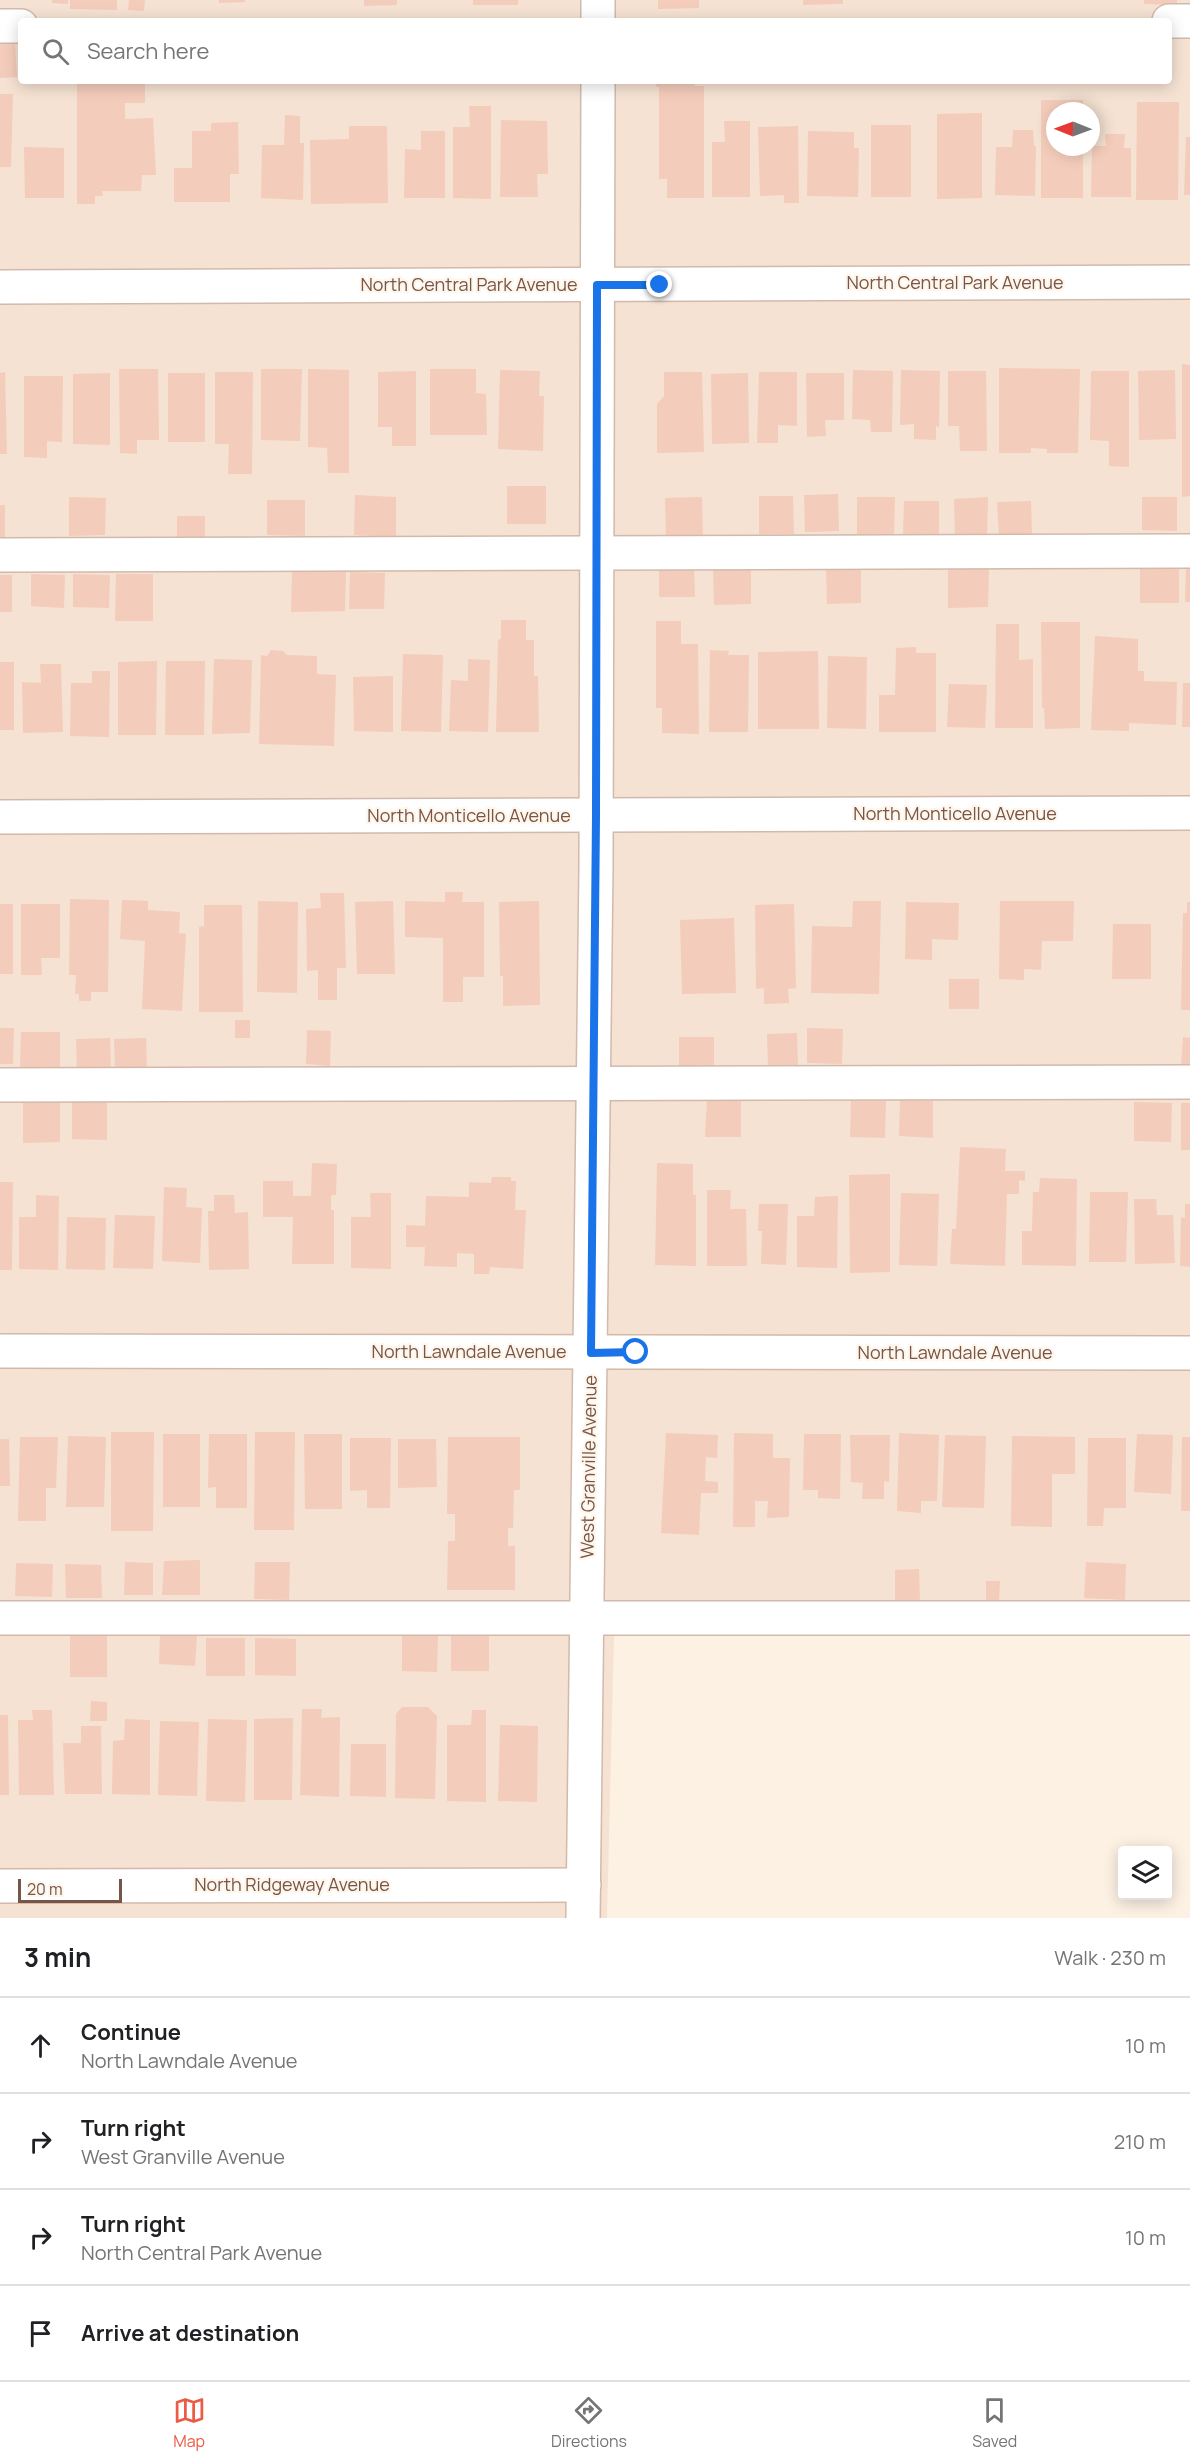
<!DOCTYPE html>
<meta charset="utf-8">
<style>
:root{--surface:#fff;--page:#f6f6f6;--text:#202124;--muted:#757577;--line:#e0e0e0;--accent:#ec5b44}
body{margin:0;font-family:Manrope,sans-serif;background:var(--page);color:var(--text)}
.controls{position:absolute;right:18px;bottom:18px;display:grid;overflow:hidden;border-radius:6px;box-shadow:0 3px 15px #0003}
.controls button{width:54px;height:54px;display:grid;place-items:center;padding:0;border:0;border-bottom:2px solid var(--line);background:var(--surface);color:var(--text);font:30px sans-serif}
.compass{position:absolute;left:1046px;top:102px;width:54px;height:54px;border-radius:50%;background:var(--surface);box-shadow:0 3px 15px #0003;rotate:271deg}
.scale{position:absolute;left:18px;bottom:15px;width:104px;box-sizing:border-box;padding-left:6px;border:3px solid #775548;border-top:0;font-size:16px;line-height:21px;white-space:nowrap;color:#775548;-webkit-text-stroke:4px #fff6eb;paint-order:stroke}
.stop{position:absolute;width:18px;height:18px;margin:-14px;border:4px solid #1a73e8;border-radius:50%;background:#fff}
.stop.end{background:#1a73e8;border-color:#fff;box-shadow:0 2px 6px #0008}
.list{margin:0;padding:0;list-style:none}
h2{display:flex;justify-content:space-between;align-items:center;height:78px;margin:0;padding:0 24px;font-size:26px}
h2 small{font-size:20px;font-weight:400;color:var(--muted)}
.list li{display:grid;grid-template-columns:39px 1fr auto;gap:18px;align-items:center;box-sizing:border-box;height:96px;padding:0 24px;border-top:2px solid var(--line)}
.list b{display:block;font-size:22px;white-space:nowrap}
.list p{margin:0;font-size:20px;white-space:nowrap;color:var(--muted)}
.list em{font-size:20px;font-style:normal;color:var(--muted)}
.icon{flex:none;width:33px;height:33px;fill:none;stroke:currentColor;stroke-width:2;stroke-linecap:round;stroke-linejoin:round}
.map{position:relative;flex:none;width:1190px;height:1918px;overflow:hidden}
.search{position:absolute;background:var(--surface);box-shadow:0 3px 15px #0003;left:18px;right:18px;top:18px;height:66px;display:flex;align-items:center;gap:15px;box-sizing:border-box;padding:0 21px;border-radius:6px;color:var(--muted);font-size:22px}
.sheet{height:462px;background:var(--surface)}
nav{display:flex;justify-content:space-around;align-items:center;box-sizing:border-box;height:84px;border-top:2px solid var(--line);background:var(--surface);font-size:16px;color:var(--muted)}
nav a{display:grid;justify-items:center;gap:3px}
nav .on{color:var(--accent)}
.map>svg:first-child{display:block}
</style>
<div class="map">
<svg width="1190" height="1918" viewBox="0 0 1190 1918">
<rect width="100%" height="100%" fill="#fdf1e4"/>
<path fill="#f5e2d2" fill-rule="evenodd" d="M0 0H1190V1636L614 1635 607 1918H0ZM21 21H1169V81H21ZM1055 111H1091V147H1055Z"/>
<g fill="#f4ccbb">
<polygon points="52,0 68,0 68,4 52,3"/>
<polygon points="70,0 117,0 117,10 70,9"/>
<polygon points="129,0 145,0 144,11 128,10"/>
<polygon points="219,0 245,0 245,2 219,3"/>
<polygon points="364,0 397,0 397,5 364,6"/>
<rect x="473" y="0" width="45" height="5"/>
<polygon points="658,0 699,0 699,8 658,9"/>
<polygon points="803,0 843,0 843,4 803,5"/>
<polygon points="1144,0 1177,0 1177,5 1144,4"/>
<polygon points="15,43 17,77 0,78 0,44"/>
<polygon points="77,81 145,81 145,103 125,103 125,119 153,118 156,175 142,175 141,191 102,191 103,196 95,196 95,204 77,204"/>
<polygon points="656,81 695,81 695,86 704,86 704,198 667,198 667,179 659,179 659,87 656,87"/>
<polygon points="0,94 13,94 11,167 0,167"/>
<polygon points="1041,100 1083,100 1083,111 1055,111 1055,147 1083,147 1083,198 1041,198"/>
<polygon points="1137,102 1179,102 1178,200 1136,200"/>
<polygon points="469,106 491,106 491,199 453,198 453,127 470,127"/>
<polygon points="982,113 982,198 937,199 937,114"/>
<polygon points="285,115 300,116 300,143 304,143 303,200 261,198 262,145 284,145"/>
<polygon points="501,120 547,121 548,174 537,174 538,197 500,197"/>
<polygon points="724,121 750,121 750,197 712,197 712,142 725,142"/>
<polygon points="238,122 239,174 230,174 230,202 174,202 174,168 192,168 192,131 211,131 211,123"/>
<rect x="871" y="125" width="40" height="72"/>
<polygon points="349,126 387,126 388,203 311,204 310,140 349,139"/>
<polygon points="798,126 799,203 784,203 784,195 760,196 758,127"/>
<polygon points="1013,130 1033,130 1034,146 1036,146 1035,196 995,195 996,147 1012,147"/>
<polygon points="421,131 445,131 445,198 404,198 405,149 421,150"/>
<polygon points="808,131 854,132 854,148 859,148 858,197 807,196"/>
<polygon points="1105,134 1125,134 1124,148 1131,148 1131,197 1091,197 1092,146 1106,146"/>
<polygon points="1186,137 1190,137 1190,195 1184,195"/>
<polygon points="24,147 64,148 64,198 25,198"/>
<polygon points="1182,364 1190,365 1190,496 1182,497"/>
<polygon points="999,368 1080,369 1078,453 1047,453 1047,449 1031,448 1031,453 999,453"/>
<polygon points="119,369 158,369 159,440 137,440 137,454 120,453"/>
<polygon points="261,369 302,369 300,441 261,440"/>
<polygon points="308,369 349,370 349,473 328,473 327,448 308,447"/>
<polygon points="430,369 476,369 476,393 486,394 487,435 430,435"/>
<polygon points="500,370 540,371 539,396 544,396 543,451 498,449"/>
<polygon points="853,370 893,371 892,432 871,432 870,420 852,419"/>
<polygon points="901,370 940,371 939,427 936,426 936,440 914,439 914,424 900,425"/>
<polygon points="1175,370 1176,439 1139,440 1138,371"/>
<polygon points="416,371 416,446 392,446 392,427 378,427 378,372"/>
<polygon points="948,371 986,371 987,451 960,451 959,426 948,426"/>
<polygon points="1091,371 1129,371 1129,467 1109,466 1109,441 1090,440"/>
<polygon points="5,372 7,454 0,454 0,373"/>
<polygon points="215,372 253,372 252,474 228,474 229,444 215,444"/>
<polygon points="664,372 702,372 704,452 657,453 657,404 664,396"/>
<polygon points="759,372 797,372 797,426 778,425 778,443 757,443"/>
<polygon points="110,373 110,445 73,444 73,374"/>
<rect x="168" y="373" width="37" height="69"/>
<polygon points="748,373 749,443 712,444 711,374"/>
<polygon points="806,373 844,373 844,420 825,420 826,436 807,437"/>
<polygon points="24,376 63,376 62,442 47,441 47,458 24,457"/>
<rect x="507" y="486" width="39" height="38"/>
<polygon points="838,494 839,531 805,532 804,495"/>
<polygon points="355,495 396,497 396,537 354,535"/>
<polygon points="759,496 793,496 794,534 759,534"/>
<polygon points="69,497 106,498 105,535 69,536"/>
<polygon points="702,497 703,538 666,538 665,498"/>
<polygon points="857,497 895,497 894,535 857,534"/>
<polygon points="988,497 987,536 955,536 954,499"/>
<polygon points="1142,497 1177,497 1177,531 1142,530"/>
<polygon points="267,500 305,500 305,536 267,535"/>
<polygon points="904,501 939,501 939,537 903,536"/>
<polygon points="1031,501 1032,535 999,536 997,502"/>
<rect x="0" y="505" width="5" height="33"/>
<rect x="177" y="516" width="28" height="22"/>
<polygon points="659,565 694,565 695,597 659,597"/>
<rect x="1140" y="566" width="39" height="37"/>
<polygon points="861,567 861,603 827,604 826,569"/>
<polygon points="751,568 751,604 714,605 713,569"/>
<polygon points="948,568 989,569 988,607 948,608"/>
<polygon points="1186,569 1190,569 1190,602 1185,602"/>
<polygon points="292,572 346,572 345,611 291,612"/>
<polygon points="350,572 385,573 384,609 349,609"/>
<polygon points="31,574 65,575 64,608 31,606"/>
<polygon points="73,574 110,575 109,608 73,607"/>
<polygon points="116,574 153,574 153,621 115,621"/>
<rect x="0" y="575" width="12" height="37"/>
<polygon points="501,620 526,620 526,640 534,640 534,676 538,676 539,732 496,732 498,640 501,639"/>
<polygon points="656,621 681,621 681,644 698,644 699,734 662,733 662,708 656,708"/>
<polygon points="1041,622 1080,622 1080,728 1045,729 1044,708 1042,708"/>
<polygon points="996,624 1019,624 1019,660 1033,659 1033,728 995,728"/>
<polygon points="1095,636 1138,639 1138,671 1144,671 1144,681 1177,682 1176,725 1129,723 1129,731 1091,730"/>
<polygon points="916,647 916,653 936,653 936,732 879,732 879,695 895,695 896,648"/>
<polygon points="271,650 283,651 287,655 317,656 317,674 336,675 334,746 259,744 261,655 267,656"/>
<polygon points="710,650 729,651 728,655 749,655 748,732 709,732"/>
<polygon points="818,651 819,729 758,729 758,652"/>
<polygon points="403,654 443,655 441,732 401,731"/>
<polygon points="828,656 867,657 866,729 827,728"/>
<polygon points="214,659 252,660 250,733 212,734"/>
<polygon points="468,659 490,660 488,732 449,731 451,680 468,681"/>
<polygon points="157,661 156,735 118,735 118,662"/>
<polygon points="166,661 205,661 204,735 165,735"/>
<rect x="0" y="662" width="14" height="68"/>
<polygon points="40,664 61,664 63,732 23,733 22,682 41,683"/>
<polygon points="92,671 110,671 109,737 70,736 71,683 92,683"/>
<polygon points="393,676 393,732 354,731 353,677"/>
<polygon points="1183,683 1190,683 1190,727 1182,727"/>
<polygon points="949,684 987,685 985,728 947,727"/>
<polygon points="445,892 463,892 462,902 484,902 484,977 463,977 463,1002 443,1002 443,938 405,937 405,901 445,902"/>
<polygon points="320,893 344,893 346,968 337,968 337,1000 318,1000 318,970 307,971 306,909 321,908"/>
<polygon points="70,899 109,900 108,992 91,992 91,1001 79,1001 79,994 75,994 76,975 69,975"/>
<polygon points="122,900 148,901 148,910 180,912 179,933 186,934 182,1011 142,1009 145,941 120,939"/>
<polygon points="258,901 298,902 297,993 257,992"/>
<polygon points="393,901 395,974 357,974 355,902"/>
<polygon points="539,901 540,1005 503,1006 503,976 500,976 499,902"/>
<polygon points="853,901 881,901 879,994 811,993 812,926 852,927"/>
<polygon points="1000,901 1074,901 1073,941 1042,941 1041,970 1024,969 1024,980 999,979"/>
<polygon points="906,902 959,903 958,940 932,939 932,960 905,959"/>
<polygon points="1187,902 1190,902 1190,1010 1181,1010 1183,913 1187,913"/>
<rect x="0" y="904" width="13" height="70"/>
<polygon points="21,904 60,904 60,958 41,958 42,975 21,975"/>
<polygon points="794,904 796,988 788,989 789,1003 764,1004 764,988 756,989 755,905"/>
<polygon points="204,905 242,905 243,1012 199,1012 199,927 204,926"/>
<polygon points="734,918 736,993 682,994 680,920"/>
<polygon points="1113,924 1151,924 1151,979 1112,979"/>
<rect x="949" y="979" width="30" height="30"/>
<rect x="235" y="1020" width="15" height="18"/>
<polygon points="0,1028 14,1028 13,1064 0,1064"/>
<polygon points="807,1028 843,1029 842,1064 807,1063"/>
<polygon points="307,1030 331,1031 330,1066 306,1064"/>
<polygon points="21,1032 60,1032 60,1069 20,1069"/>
<polygon points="797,1033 798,1066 768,1066 767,1034"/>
<rect x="679" y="1037" width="35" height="30"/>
<polygon points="1183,1037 1190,1038 1190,1067 1181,1066"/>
<polygon points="110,1038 111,1069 77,1070 76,1039"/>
<polygon points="146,1038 147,1069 115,1069 114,1039"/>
<polygon points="72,1099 107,1100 107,1140 72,1139"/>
<polygon points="707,1099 741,1100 741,1137 705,1137"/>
<polygon points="60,1100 60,1142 23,1143 23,1101"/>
<polygon points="851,1100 886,1101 885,1138 850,1137"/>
<polygon points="900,1100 933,1101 933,1138 899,1136"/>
<polygon points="1134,1102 1172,1103 1171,1142 1134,1141"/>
<rect x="1181" y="1103" width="9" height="47"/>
<polygon points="960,1147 1006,1149 1005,1171 1025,1171 1025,1181 1019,1180 1019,1194 1007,1194 1005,1266 950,1264 952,1229 956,1229"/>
<polygon points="312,1163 337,1164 336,1195 331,1195 331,1210 334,1210 334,1264 292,1264 293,1217 263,1217 263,1181 293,1181 293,1196 311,1196"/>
<polygon points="657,1163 693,1164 693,1195 696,1195 696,1266 655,1265"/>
<polygon points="890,1174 890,1272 850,1273 849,1175"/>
<polygon points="492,1177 511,1177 511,1181 516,1181 515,1210 526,1210 523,1269 490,1267 489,1274 474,1274 474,1254 457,1253 457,1267 424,1266 425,1247 406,1247 406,1225 425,1226 426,1196 469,1197 469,1182 491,1183"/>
<polygon points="1040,1178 1077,1179 1076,1266 1022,1265 1022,1231 1032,1231 1033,1192 1039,1192"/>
<polygon points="0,1182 13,1182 12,1270 0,1270"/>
<polygon points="164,1187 187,1188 186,1207 202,1208 200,1263 162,1261"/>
<polygon points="707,1190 731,1190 730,1209 746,1209 747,1266 707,1266"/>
<polygon points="1090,1192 1128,1192 1126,1262 1089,1262"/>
<polygon points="370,1193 391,1193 391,1269 351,1268 351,1217 371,1217"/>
<polygon points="901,1193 939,1194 937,1266 899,1265"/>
<polygon points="36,1195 59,1196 58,1270 19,1269 19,1217 36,1217"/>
<polygon points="214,1195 234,1195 235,1213 248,1212 249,1269 209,1270 208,1211 214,1211"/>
<polygon points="838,1196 837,1268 797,1267 797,1216 814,1216 815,1197"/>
<polygon points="1134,1199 1156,1199 1157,1215 1173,1215 1175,1263 1135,1264"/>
<polygon points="759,1204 788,1204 786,1265 761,1264 762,1231 758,1231"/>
<polygon points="1185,1204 1190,1204 1190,1267 1180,1266 1181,1217 1185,1218"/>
<polygon points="115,1215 155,1216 153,1269 113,1268"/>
<polygon points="67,1217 106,1218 105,1270 66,1269"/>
<polygon points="111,1432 154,1432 153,1531 111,1531"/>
<polygon points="255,1432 295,1432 294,1530 254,1530"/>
<polygon points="666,1433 718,1435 717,1458 706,1457 705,1481 718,1482 718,1493 701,1493 699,1535 661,1533"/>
<polygon points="734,1433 773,1434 773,1458 790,1458 789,1517 767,1518 768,1501 755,1501 755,1527 733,1527"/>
<polygon points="899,1433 939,1435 937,1501 921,1501 921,1513 897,1511"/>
<rect x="163" y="1434" width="37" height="73"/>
<polygon points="209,1434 247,1434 247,1508 216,1508 216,1487 208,1488"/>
<polygon points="304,1434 342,1434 342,1509 305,1509"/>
<polygon points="804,1434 841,1434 840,1499 818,1498 818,1490 803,1490"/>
<polygon points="1137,1434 1173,1435 1171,1494 1134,1492"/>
<polygon points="850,1435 890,1435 889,1482 884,1481 884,1499 862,1499 863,1483 851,1482"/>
<polygon points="945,1435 986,1436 984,1508 942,1507"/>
<polygon points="68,1436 106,1437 104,1507 66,1507"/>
<polygon points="1012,1436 1075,1437 1075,1474 1052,1474 1052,1527 1011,1526"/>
<polygon points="20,1437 58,1437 56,1488 46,1488 46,1521 18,1521"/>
<polygon points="448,1437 520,1437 520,1490 514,1490 513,1528 508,1528 508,1546 515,1546 515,1590 447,1590 448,1541 455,1541 455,1514 447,1514"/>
<polygon points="1182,1437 1190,1437 1190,1511 1181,1511"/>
<polygon points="350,1438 391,1438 390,1508 367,1508 367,1490 350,1491"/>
<polygon points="1088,1438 1126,1438 1126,1508 1104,1508 1103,1526 1087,1526"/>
<polygon points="0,1439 9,1439 10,1486 0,1486"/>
<polygon points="398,1439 436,1439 437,1487 398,1488"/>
<polygon points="200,1560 200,1595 162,1595 164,1561"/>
<polygon points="125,1562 153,1563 153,1595 124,1595"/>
<polygon points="255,1562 290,1562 289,1600 254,1599"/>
<polygon points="1086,1562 1126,1564 1125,1600 1084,1598"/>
<polygon points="16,1563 53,1564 52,1597 15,1596"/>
<polygon points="65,1564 101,1565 102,1598 66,1598"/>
<polygon points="919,1569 920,1600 895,1601 895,1570"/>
<polygon points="986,1581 1000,1581 999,1601 986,1600"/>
<rect x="70" y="1634" width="37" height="43"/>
<polygon points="160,1634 197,1635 195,1666 159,1664"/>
<rect x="451" y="1634" width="38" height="37"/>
<polygon points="402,1635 438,1635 437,1672 402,1671"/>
<rect x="206" y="1638" width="39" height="38"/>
<polygon points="255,1638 296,1639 296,1676 255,1675"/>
<polygon points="91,1701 107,1702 107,1721 90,1721"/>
<polygon points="402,1707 428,1707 437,1716 435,1799 395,1798 396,1714"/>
<polygon points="302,1709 322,1709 321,1718 340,1717 339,1797 300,1795"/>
<polygon points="32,1710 52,1710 54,1795 19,1795 18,1720 33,1720"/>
<polygon points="472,1710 486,1710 486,1802 447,1801 447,1725 471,1725"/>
<polygon points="0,1715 8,1715 9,1795 0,1795"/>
<polygon points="293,1718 292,1800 254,1800 254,1719"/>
<polygon points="125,1719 150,1720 150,1795 112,1794 113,1741 124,1740"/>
<polygon points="208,1719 247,1720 245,1802 206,1801"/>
<polygon points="160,1721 199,1722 197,1796 158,1795"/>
<polygon points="500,1725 538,1726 537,1802 498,1801"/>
<polygon points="81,1726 101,1726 102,1794 65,1794 63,1743 81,1743"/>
<polygon points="351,1744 386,1744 386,1797 350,1796"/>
</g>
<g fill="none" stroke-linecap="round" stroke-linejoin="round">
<defs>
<g id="minor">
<polyline points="598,21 598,0"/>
<polyline points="1169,21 1190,21"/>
<polyline points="0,26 21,26"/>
<polyline points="0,287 1190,282"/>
<polyline points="0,555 1190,551"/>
<polyline points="0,817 1190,813"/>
<polyline points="0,1085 1190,1082"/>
<polyline points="0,1351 1190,1353"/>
<polyline points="0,1618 1190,1618"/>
<polyline points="0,1886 584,1885"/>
<polyline points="583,1918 596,867 598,81"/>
</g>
</defs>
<use href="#minor" stroke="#d1baac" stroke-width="36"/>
<use href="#minor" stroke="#fff" stroke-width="33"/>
</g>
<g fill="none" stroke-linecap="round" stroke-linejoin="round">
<polyline stroke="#1a73e8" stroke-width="8" points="636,1352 591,1353 596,815 597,285 660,285"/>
</g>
<g text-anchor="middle" stroke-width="4.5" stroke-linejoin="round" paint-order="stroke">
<g font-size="18" fill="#775548" stroke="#fff6eb">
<text x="955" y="289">North Central Park Avenue</text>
<text x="469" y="291">North Central Park Avenue</text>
<text x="955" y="820">North Monticello Avenue</text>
<text x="469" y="822">North Monticello Avenue</text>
<text x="469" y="1358">North Lawndale Avenue</text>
<text x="955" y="1359">North Lawndale Avenue</text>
<text transform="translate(589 1467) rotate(-89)" y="6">West Granville Avenue</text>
<text x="292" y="1891">North Ridgeway Avenue</text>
</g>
</g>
</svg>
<div class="controls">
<button><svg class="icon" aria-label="layers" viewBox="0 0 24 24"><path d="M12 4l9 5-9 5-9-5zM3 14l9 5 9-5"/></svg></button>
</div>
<svg class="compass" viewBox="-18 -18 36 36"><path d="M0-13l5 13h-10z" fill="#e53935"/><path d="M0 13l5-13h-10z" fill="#757577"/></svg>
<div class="scale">20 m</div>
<div class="stop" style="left:636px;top:1352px"></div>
<div class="stop end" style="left:660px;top:285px"></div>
<div class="search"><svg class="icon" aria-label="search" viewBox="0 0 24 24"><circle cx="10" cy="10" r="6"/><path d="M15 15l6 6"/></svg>Search here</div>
</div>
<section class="sheet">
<h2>3 min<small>Walk · 230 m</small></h2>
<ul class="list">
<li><svg class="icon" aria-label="ahead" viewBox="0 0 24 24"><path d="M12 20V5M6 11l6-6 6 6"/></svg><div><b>Continue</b><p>North Lawndale Avenue</p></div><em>10 m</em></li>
<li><svg class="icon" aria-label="right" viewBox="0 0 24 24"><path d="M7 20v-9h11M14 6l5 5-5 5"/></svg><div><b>Turn right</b><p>West Granville Avenue</p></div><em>210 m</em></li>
<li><svg class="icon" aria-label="right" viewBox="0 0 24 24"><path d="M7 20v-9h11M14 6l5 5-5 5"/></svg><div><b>Turn right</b><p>North Central Park Avenue</p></div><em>10 m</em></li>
<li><svg class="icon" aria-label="arrive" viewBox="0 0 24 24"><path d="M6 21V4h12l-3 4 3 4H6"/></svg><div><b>Arrive at destination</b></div></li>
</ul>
</section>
<nav>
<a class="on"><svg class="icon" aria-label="map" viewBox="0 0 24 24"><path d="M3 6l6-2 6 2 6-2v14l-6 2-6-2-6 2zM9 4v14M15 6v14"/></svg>Map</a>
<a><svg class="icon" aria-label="directions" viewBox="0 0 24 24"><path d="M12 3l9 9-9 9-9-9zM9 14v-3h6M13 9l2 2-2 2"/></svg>Directions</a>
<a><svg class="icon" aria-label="saved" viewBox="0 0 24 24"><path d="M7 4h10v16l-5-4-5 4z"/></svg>Saved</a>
</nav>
